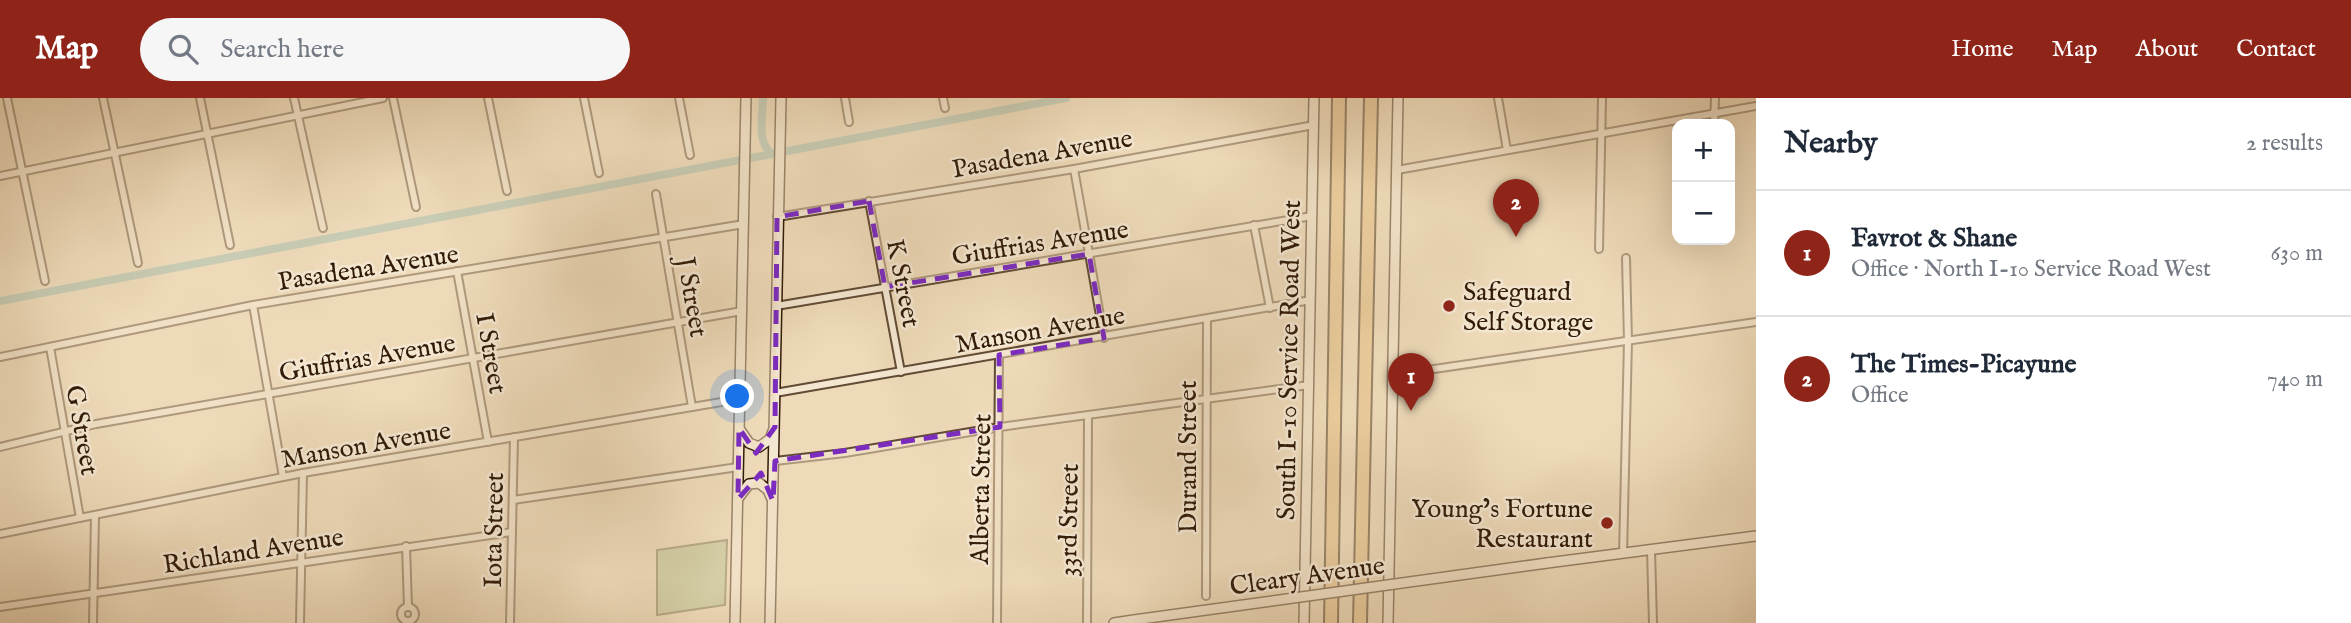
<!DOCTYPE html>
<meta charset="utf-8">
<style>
:root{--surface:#fff;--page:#f6f6f7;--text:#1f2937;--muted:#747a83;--line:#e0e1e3;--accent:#8f2418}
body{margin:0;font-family:"IM FELL English",serif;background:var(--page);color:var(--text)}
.controls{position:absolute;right:21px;top:21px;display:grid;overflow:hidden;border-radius:14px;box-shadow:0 7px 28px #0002}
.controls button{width:63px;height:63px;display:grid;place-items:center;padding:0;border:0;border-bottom:2px solid var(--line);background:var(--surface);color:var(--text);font:35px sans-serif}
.you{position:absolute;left:738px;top:299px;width:24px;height:24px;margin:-18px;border:5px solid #fff;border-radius:50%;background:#1a73e8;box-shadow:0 0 0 10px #1a73e833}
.badge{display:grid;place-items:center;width:46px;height:46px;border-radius:50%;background:var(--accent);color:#fff;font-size:23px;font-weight:700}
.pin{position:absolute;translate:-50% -58px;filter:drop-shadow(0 2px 4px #0008)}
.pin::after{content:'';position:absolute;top:37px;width:24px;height:21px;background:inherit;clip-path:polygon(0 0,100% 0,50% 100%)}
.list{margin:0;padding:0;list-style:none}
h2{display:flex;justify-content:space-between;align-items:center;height:91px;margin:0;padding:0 28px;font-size:30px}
h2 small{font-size:23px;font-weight:400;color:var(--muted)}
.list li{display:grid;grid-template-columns:46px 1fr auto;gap:21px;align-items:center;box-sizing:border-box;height:126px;padding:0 28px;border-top:2px solid var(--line)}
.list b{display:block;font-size:26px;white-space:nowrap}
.list p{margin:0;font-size:23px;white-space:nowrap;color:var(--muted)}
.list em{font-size:23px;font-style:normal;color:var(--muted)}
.icon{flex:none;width:38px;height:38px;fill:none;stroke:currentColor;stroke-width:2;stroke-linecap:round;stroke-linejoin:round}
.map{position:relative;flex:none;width:1756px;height:525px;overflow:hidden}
header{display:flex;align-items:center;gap:42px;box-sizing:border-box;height:98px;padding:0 35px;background:var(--accent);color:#fff}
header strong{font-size:33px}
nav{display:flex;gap:38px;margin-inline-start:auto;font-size:24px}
.search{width:490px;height:63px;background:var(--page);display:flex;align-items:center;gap:18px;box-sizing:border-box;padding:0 24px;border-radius:38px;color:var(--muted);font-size:26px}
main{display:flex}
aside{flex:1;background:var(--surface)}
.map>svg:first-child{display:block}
</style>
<header>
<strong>Map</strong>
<div class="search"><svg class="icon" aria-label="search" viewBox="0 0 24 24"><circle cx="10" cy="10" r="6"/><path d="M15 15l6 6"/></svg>Search here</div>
<nav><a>Home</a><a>Map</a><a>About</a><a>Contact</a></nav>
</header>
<main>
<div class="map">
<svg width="1756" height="525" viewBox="0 0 1756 525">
<rect width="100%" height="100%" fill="#eedab9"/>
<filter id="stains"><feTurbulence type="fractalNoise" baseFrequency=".00286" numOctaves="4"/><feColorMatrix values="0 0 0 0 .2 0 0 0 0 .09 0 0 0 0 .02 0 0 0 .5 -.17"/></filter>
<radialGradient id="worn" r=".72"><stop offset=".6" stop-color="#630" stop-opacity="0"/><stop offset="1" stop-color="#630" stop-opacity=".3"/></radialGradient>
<polygon fill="#b6c091" stroke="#746e4c" stroke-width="2" points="727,442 725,507 657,517 657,452"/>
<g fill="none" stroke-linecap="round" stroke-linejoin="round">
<g stroke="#99bbae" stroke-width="8">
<path d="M763 0C763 18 756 44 772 56"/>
<polyline points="0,203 1066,0"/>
</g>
<defs>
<g id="street">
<polyline points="7,0 45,183"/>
<polyline points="103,0 138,165"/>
<polyline points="200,0 230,147"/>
<polyline points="294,0 323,130"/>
<polyline points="393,0 416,109"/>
<polyline points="488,0 507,93"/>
<polyline points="584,0 599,75"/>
<polyline points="679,0 690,57"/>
<polyline points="845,0 849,24"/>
<polyline points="943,0 945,10"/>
<polyline points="1498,0 1507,52"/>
<polyline points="1714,26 1715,0"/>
<polyline points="1074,71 1104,240"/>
<polyline points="1397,72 1756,8"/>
<polyline points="0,78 383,0"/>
<polyline points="656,96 692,309"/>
<polyline points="869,103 901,274"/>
<polyline points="777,119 1074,71 1314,27"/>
<polyline points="1254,127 1270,210"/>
<polyline points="1599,151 1602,0"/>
<polyline points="457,173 488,344"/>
<polyline points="253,207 283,379"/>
<polyline points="776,208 1312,118"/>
<polyline points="50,249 80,420"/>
<polyline points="0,259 253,207 744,126"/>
<polyline points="1393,277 1756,224"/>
<polyline points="775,295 1311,202"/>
<polyline points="0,349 96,326 742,213"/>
<polyline points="775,363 845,355 1000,329 1309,287"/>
<polyline points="513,402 738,369"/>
<polyline points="0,436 303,375 745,300"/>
<polyline points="406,448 408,509"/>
<polyline points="1651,452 1653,525"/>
<polyline points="1623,456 1628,243 1626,160"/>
<polyline points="1206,498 1207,221"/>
<circle cx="408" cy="516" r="7"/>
<polyline points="0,509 512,434"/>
<polyline points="93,525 95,417"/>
<polyline points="300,525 303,375"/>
<polyline points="510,525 514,339"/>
<polyline points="997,525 999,257"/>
<polyline points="1087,525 1088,319"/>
</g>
<g id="secondary">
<polyline points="740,332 749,345 759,349 770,341 773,333"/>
<polyline points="739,399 749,386 759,385 768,392 772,401"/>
<polyline points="1547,465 1756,438"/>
<polyline points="735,525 746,0"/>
<polyline points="770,525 781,0"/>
<polyline points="1114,525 1134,522"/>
<polyline points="1304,525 1314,0"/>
<polyline points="1388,525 1398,0"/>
</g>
<g id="highway">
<polyline points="1331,525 1339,0"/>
<polyline points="1360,525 1371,0"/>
</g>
</defs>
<use href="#street" stroke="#614b34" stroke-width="10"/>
<use href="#secondary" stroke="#321b07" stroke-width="12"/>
<use href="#highway" stroke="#321b07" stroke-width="16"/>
<use href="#street" stroke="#f4e7d2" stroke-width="6"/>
<use href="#secondary" stroke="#f4e7d2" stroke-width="9"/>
<use href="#highway" stroke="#e7bd7c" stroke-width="12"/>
<defs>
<polyline id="secondary-bridge" points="1134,522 1547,465"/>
</defs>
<use href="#secondary-bridge" stroke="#321b07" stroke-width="12" stroke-linecap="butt"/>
<use href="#secondary-bridge" stroke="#f4e7d2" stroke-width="9"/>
</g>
<path d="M0 0H1756V525H0ZM869 103 885 189 1089 156 1104 240 999 257 1000 329 775 363 773 403 761 375 738 401 739 330 756 355 775 329 777 119Z" fill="#eedab9" fill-opacity=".55" fill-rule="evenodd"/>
<path fill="none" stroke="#7b2cbf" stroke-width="5" stroke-dasharray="14 9" stroke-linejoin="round" d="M869 103 885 189 1089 156 1104 240 999 257 1000 329 775 363 773 403 761 375 738 401 739 330 756 355 775 329 777 119Z"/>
<g fill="#8f2418" stroke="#f4e7d2" stroke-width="2.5">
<circle cx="1449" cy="208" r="7"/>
<circle cx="1607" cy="425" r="7"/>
</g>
<g text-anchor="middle" stroke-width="5" stroke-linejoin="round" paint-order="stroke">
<g font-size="26" fill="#321b07" stroke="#f4e7d2">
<text transform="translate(1042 55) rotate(-10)" y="9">Pasadena Avenue</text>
<text transform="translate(1040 144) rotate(-9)" y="9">Giuffrias Avenue</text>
<text transform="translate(368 169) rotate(-9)" y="9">Pasadena Avenue</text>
<text transform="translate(904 185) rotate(79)" y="9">K Street</text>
<text transform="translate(693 199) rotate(80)" y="9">J Street</text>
<text transform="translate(1040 231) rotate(-10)" y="9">Manson Avenue</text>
<text transform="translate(492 255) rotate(80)" y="9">I Street</text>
<text transform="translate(367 259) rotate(-10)" y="9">Giuffrias Avenue</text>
<text transform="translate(1288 262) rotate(-89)" y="9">South I-10 Service Road West</text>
<text transform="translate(83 332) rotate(80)" y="9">G Street</text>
<text transform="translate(366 346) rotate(-10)" y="9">Manson Avenue</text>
<text transform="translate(1187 359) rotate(-90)" y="9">Durand Street</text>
<text transform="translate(980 391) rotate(-89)" y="9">Alberta Street</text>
<text transform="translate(1068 422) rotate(-89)" y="9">33rd Street</text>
<text transform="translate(493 432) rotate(-89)" y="9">Iota Street</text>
<text transform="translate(253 452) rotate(-9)" y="9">Richland Avenue</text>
<text transform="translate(1307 477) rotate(-8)" y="9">Cleary Avenue</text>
</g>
<g font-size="26" fill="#321b07" stroke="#f4e7d2" text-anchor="start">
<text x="1463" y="202">Safeguard<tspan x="1463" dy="30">Self Storage</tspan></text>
<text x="1593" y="419" text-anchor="end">Young’s Fortune<tspan x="1593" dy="30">Restaurant</tspan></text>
</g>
</g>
<rect width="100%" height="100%" filter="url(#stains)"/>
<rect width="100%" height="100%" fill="url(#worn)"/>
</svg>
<div class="controls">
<button>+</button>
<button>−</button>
</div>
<div class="you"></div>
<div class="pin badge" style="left:1411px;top:313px">1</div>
<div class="pin badge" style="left:1516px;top:139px">2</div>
</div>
<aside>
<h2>Nearby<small>2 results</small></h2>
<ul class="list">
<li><span class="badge">1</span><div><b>Favrot &amp; Shane</b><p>Office · North I-10 Service Road West</p></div><em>630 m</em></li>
<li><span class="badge">2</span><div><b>The Times-Picayune</b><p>Office</p></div><em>740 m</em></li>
</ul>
</aside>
</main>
